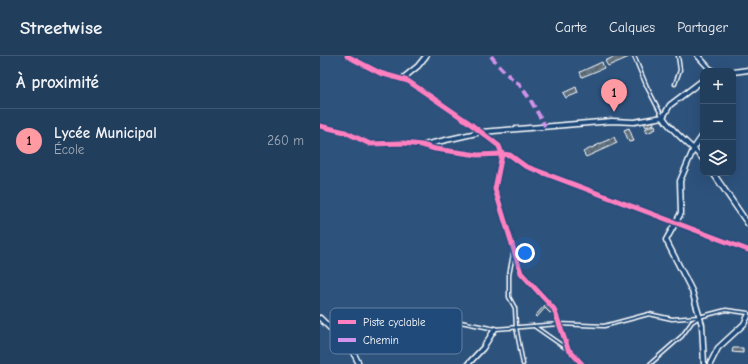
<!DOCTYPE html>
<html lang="fr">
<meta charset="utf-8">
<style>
:root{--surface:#223e5d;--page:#2e4966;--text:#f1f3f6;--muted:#a2aebc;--line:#3f5772;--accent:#ff9aa2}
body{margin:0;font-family:"Comic Neue",sans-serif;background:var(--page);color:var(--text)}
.controls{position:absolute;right:12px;top:12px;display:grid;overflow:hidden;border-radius:8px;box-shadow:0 4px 16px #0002}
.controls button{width:36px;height:36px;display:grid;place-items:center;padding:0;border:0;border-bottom:1px solid var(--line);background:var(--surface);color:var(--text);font:20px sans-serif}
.you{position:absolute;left:205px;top:197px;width:14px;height:14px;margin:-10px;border:3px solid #fff;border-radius:50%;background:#1a73e8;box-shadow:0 0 0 6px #1a73e833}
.badge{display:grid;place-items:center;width:26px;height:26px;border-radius:50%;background:var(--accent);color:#111;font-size:13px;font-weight:700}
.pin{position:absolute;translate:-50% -33px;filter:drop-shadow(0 1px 2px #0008)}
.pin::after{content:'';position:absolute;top:21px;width:14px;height:12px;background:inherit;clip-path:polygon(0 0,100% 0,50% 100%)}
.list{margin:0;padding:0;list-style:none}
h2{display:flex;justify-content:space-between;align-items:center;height:52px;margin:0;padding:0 16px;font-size:17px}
h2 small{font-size:13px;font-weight:400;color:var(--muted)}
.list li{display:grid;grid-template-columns:26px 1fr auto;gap:12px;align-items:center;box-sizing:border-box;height:64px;padding:0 16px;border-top:1px solid var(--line)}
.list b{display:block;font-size:15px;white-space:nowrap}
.list p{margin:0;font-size:13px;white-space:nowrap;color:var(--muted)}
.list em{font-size:13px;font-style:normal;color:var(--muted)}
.icon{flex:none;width:22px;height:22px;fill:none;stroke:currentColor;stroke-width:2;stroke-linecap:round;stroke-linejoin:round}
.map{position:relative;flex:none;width:428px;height:308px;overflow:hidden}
header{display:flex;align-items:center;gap:24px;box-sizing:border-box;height:56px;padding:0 20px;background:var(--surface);border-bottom:1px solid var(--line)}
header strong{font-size:19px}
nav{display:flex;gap:22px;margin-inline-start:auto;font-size:14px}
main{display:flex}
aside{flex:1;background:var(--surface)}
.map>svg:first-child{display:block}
</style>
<header>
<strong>Streetwise</strong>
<nav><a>Carte</a><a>Calques</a><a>Partager</a></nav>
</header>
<main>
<aside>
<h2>À proximité<small></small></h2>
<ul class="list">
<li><span class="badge">1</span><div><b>Lycée Municipal</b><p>École</p></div><em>260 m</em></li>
</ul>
</aside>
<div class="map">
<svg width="428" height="308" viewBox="0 0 428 308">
<defs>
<pattern id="building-cross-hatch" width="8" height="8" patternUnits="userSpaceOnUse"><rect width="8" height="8" fill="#637483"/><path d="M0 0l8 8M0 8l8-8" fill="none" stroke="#565e65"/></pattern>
</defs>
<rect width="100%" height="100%" fill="#2d527c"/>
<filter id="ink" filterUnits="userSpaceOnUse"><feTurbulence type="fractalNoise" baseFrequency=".025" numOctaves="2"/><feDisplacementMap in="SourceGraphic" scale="8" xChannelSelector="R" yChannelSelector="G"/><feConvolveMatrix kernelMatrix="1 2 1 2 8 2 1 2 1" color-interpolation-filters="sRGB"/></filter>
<g filter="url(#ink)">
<g fill="url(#building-cross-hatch)" stroke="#fff">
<polygon points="296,0 309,1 288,10 285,5"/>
<polygon points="282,6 284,12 262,21 260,16"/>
<polygon points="256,31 258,37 246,42 243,37"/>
<polygon points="333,64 334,68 326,71 324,67"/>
<polygon points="335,69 336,73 327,77 325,73"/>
<polygon points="309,72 314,85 309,86 304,74"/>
<polygon points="294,81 297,87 266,101 263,96"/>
<polygon points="225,249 232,256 230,257 225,252 217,261 215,260"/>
<polygon points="413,292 423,292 423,297 412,296"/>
</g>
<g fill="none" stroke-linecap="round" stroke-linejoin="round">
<defs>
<g id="service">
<polyline points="314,0 327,31 342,60"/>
<polyline points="355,28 360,14 358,0"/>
<polyline points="193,198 189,219 189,241 195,252 196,271 203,308"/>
<polyline points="106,259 175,273 239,268 284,270 329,258 352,263 379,261 406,254 428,257"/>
<polyline points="214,270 247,293"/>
<polyline points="330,308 362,280 372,266 378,262"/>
</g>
<g id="minor">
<polyline points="27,0 60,17 88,25 148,66 179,90 182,98 175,133 201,217 234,253 248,293 262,308"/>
<polyline points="378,0 390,13 394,15"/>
<polyline points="413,16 428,14"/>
<polyline points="82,23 98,10 106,0"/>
<path d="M383 24 350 49 343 61C352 76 371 89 383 103"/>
<polyline points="0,70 25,76 50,88 83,87 102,89 115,93 158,99 182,98 190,99 205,110 428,194"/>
<polyline points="383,79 374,92 360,125 361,157 346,184 372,235 382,269 384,308"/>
<polyline points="104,89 161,76 292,65 314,66 343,61"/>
<polyline points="393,117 428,168"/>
<polyline points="0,262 32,294 39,308"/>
<polyline points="148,308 163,292 175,273"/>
<polyline points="390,308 398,292 424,268 428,260"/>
</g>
</defs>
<use href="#service" stroke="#fff" stroke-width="5"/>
<use href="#minor" stroke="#fff" stroke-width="7"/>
<use href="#service" stroke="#1f4a7a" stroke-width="2"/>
<use href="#minor" stroke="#1f4a7a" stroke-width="4"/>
<polyline stroke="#d193ec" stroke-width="4" stroke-dasharray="8 4" stroke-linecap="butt" points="171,0 178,9 192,23 199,28 210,43 225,70"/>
<defs>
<g id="cycleway">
<polyline points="27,0 60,17 88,25 148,66 179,90 182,98 175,133 201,217 234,253 248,293 262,308"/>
<polyline points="0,70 25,76 50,88 83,87 102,89 115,93 158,99 182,98 190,99 205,110 428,194"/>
</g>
</defs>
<use href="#cycleway" stroke="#1f4a7a" stroke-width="8"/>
<use href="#cycleway" stroke="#ff80c0" stroke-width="5"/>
</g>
</g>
<rect x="10" y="252" width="132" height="46" rx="6" fill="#1f4a7a" stroke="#6280a2" stroke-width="1"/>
<rect x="18" y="264" width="18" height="4" fill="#ff80c0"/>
<rect x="18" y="282" width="18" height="4" fill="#d193ec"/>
<g font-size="11" fill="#fff">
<text x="43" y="270">Piste cyclable</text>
<text x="43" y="288">Chemin</text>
</g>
</svg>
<div class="controls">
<button>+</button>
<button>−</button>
<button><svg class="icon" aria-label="layers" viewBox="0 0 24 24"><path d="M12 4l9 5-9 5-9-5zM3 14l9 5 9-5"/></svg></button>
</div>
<div class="you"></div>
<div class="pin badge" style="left:294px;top:56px">1</div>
</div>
</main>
